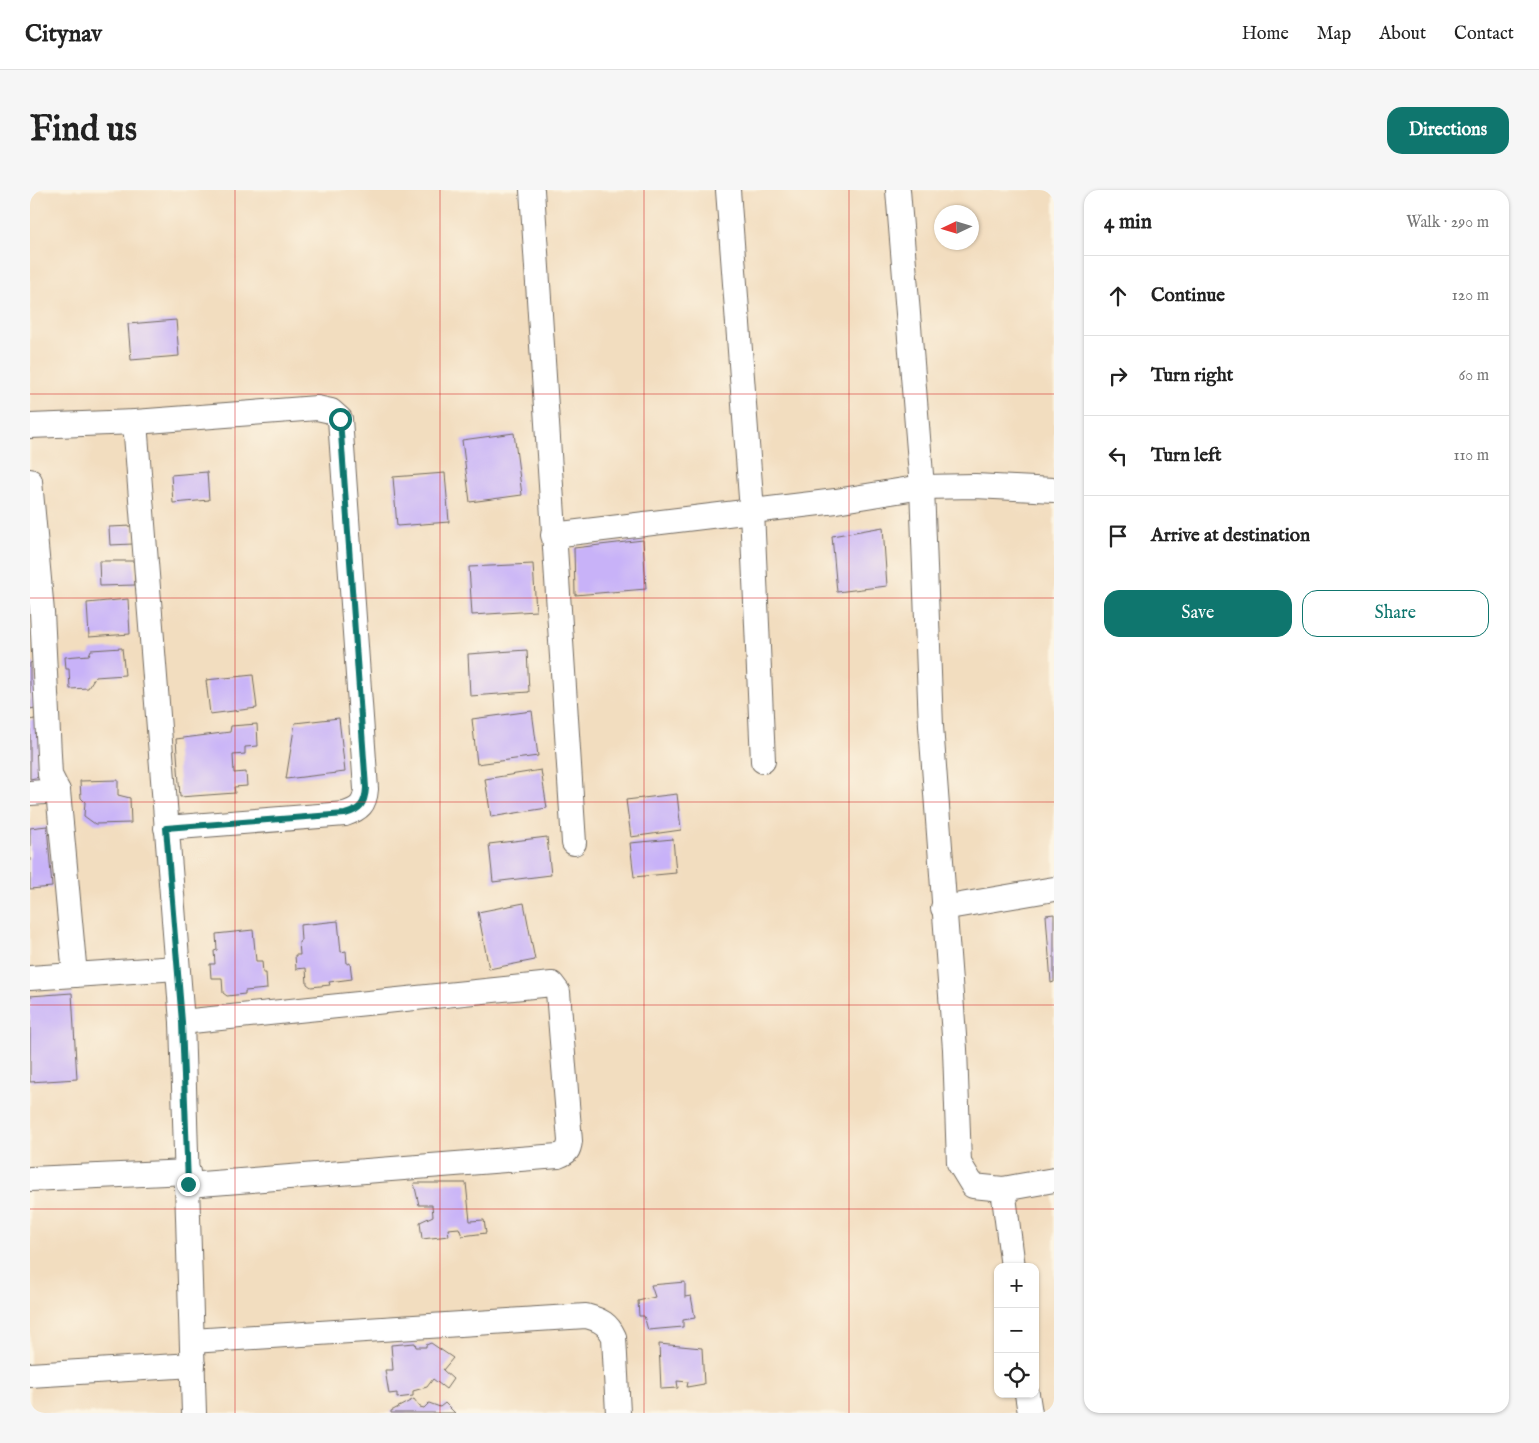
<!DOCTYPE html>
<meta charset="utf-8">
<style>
:root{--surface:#fff;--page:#f6f6f6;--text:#222;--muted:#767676;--line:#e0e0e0;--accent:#0f766e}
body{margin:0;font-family:"IM FELL English",serif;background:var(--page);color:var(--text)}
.controls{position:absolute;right:15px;bottom:15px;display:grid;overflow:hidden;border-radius:10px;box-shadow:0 1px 4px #0004}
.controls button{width:45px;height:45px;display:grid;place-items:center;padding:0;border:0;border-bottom:1px solid var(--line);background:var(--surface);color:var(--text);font:25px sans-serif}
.compass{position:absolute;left:904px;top:15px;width:45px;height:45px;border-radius:50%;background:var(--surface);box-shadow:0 1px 4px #0004;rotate:266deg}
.stop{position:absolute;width:15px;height:15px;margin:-11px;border:4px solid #0f766e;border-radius:50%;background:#fff}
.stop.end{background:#0f766e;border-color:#fff;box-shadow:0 1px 5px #0008}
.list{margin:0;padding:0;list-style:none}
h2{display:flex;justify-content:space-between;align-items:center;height:65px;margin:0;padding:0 20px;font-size:21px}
h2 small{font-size:16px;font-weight:400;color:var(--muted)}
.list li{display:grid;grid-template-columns:32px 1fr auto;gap:15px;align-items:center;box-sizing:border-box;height:80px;padding:0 20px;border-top:1px solid var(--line)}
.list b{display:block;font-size:19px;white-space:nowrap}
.list em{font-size:16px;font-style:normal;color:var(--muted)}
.actions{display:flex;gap:10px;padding:15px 20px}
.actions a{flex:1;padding:11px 0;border:1px solid var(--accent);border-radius:15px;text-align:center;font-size:18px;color:var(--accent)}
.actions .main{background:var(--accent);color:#fff}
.icon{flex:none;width:28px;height:28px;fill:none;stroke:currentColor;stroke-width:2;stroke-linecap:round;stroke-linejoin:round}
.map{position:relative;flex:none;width:1024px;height:1223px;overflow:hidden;border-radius:15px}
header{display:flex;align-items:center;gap:30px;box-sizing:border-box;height:70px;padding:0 25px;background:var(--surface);border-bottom:1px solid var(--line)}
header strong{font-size:24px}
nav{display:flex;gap:28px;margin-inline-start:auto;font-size:18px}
.intro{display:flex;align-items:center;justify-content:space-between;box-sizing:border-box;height:120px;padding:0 30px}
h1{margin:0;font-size:35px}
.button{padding:12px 22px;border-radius:15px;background:var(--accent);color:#fff;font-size:18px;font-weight:700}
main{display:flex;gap:30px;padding:0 30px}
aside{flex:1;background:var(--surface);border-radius:15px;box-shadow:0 1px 4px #0004}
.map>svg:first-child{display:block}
</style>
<header>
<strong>Citynav</strong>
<nav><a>Home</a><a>Map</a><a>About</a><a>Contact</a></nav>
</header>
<div class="intro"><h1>Find us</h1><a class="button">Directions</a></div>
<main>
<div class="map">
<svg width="1024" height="1223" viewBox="0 0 1024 1223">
<rect width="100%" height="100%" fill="#fcf5e5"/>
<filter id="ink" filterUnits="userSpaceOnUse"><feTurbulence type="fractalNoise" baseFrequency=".02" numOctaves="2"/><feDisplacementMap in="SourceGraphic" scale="10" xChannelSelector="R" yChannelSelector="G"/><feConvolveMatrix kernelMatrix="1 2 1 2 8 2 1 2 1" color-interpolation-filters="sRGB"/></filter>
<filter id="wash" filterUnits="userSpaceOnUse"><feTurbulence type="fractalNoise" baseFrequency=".0096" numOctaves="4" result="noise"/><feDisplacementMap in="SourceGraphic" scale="20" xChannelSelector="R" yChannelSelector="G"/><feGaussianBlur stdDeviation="1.12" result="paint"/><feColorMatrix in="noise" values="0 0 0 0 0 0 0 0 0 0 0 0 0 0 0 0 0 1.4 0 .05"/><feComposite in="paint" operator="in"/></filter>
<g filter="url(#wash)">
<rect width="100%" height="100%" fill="#f2ddbf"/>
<g id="blocks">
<g fill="#c8b2f8">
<polygon points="146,130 149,166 101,170 98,134"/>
<polygon points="484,243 492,305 440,312 432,250"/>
<polygon points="177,282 179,310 143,313 141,285"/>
<polygon points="415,283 419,332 367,336 363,287"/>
<polygon points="102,336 103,354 80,355 79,337"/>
<polygon points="853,337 857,396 807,402 802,346"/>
<polygon points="613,350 616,399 545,405 544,358"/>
<polygon points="69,371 104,371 105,395 70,396"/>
<polygon points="503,374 506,421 442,425 439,377"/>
<polygon points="98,409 100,444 59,447 57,413"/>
<polygon points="92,458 95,485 65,487 58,498 40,499 39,479 36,479 35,467 59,465 61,460"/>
<polygon points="497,460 499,502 440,506 438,464"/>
<polygon points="3,472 10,517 0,519 0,473"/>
<polygon points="223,485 227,518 180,524 176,490"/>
<polygon points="502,521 508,566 447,574 442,529"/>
<polygon points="9,528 20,585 0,589 0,530"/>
<polygon points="309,528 315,582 256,589 265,533"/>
<polygon points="227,534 228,556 215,557 215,564 203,565 204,583 216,582 217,596 204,597 205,603 150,607 146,549 200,542 201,536"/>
<polygon points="511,580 517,618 461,627 455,589"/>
<polygon points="88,590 88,605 100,608 101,633 65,634 54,626 55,612 51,608 50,591"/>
<polygon points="647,604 651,640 601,647 596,610"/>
<polygon points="17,636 22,697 0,699 0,638"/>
<polygon points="517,647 521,685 463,692 459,654"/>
<polygon points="643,649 646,683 604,687 600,653"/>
<polygon points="494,713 505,770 459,779 448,722"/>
<polygon points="1024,724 1024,792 1021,793 1016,725"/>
<polygon points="308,731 311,762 316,761 317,774 320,773 322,789 299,792 300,795 281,797 277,794 276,778 266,779 265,765 270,765 269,752 271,751 270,735"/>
<polygon points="223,740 226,771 232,771 233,783 236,783 237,799 215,801 215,804 197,806 193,803 192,788 181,788 180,774 185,774 184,761 187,760 186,744"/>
<polygon points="42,803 47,889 0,892 0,806"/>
<polygon points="384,993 436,993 440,1031 454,1030 456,1043 432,1046 429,1038 418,1039 419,1046 392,1049 390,1032 403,1026 402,1015 389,1015"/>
<polygon points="655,1092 655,1107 661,1106 665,1128 653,1130 653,1137 618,1140 614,1126 609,1126 608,1111 625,1107 621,1095"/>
<polygon points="385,1153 386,1157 396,1157 396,1155 401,1153 423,1168 413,1180 423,1189 416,1199 403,1189 397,1197 383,1201 383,1206 367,1208 367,1203 359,1204 355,1180 363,1180 361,1155"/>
<polygon points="629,1154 672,1158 674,1194 657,1197 658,1192 647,1191 648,1198 631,1199"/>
<polygon points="384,1209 390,1217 394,1218 399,1213 410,1217 415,1213 425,1223 361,1223 361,1221"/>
</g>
</g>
</g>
<g filter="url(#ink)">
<use href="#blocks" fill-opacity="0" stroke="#71695f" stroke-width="1"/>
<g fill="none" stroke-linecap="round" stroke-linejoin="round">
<defs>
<g id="minor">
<polyline points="502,0 544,653"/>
<polyline points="698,0 722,321 733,571"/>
<polyline points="868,0 892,297 901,536 925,859 929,973 943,996 973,999 1024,990"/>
<polyline points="105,232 152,832 164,1223"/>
<path d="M0 236 105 232 287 218 301 221 310 229 336 599C335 614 330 619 315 624L136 638"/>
<polyline points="0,291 12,422 20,585 28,601 45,785"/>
<polyline points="523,345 806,311 892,297 945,296 1024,300"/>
<polyline points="0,603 28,601"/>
<polyline points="913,718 1024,699"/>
<polyline points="0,788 147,778"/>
<path d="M152 832 522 794 528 802 540 951C539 960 537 963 528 966L158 995"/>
<polyline points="0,989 158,982"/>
<polyline points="973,999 983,1077"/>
<path d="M162 1151 556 1126C571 1130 578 1134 584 1147L588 1223"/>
<polyline points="0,1185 163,1175"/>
<polyline points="997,1204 1000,1223"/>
</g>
</defs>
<use href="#minor" stroke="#71695f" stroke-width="26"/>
<use href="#minor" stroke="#fff" stroke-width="24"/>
</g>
</g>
<g fill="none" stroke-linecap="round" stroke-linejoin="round" filter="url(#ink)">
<path stroke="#0f766e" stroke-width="6" d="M158 994 152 832 136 638 315 624C330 620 335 614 336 598L310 229"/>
</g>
<path fill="none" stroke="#d62828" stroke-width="1" stroke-opacity="0.55" d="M205 0V1223M410 0V1223M614 0V1223M819 0V1223M0 204H1024M0 408H1024M0 612H1024M0 815H1024M0 1019H1024"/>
</svg>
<div class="controls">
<button>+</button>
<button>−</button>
<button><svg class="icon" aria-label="locate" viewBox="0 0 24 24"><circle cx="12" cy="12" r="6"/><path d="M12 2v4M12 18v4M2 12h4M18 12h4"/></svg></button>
</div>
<svg class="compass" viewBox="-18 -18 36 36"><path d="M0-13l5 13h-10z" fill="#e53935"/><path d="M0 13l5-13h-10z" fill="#767676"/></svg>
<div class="stop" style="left:310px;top:229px"></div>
<div class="stop end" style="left:158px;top:994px"></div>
</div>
<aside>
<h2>4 min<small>Walk · 290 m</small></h2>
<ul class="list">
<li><svg class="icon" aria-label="ahead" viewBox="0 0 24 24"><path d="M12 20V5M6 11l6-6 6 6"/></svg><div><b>Continue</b></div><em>120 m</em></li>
<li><svg class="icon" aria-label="right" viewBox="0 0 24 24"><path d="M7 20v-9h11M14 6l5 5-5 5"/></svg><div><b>Turn right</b></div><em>60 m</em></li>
<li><svg class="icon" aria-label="left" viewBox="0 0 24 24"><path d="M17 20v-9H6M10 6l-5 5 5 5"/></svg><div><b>Turn left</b></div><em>110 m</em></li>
<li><svg class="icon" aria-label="arrive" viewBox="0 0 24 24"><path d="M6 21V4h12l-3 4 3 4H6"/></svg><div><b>Arrive at destination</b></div></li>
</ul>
<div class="actions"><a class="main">Save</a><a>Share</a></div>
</aside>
</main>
